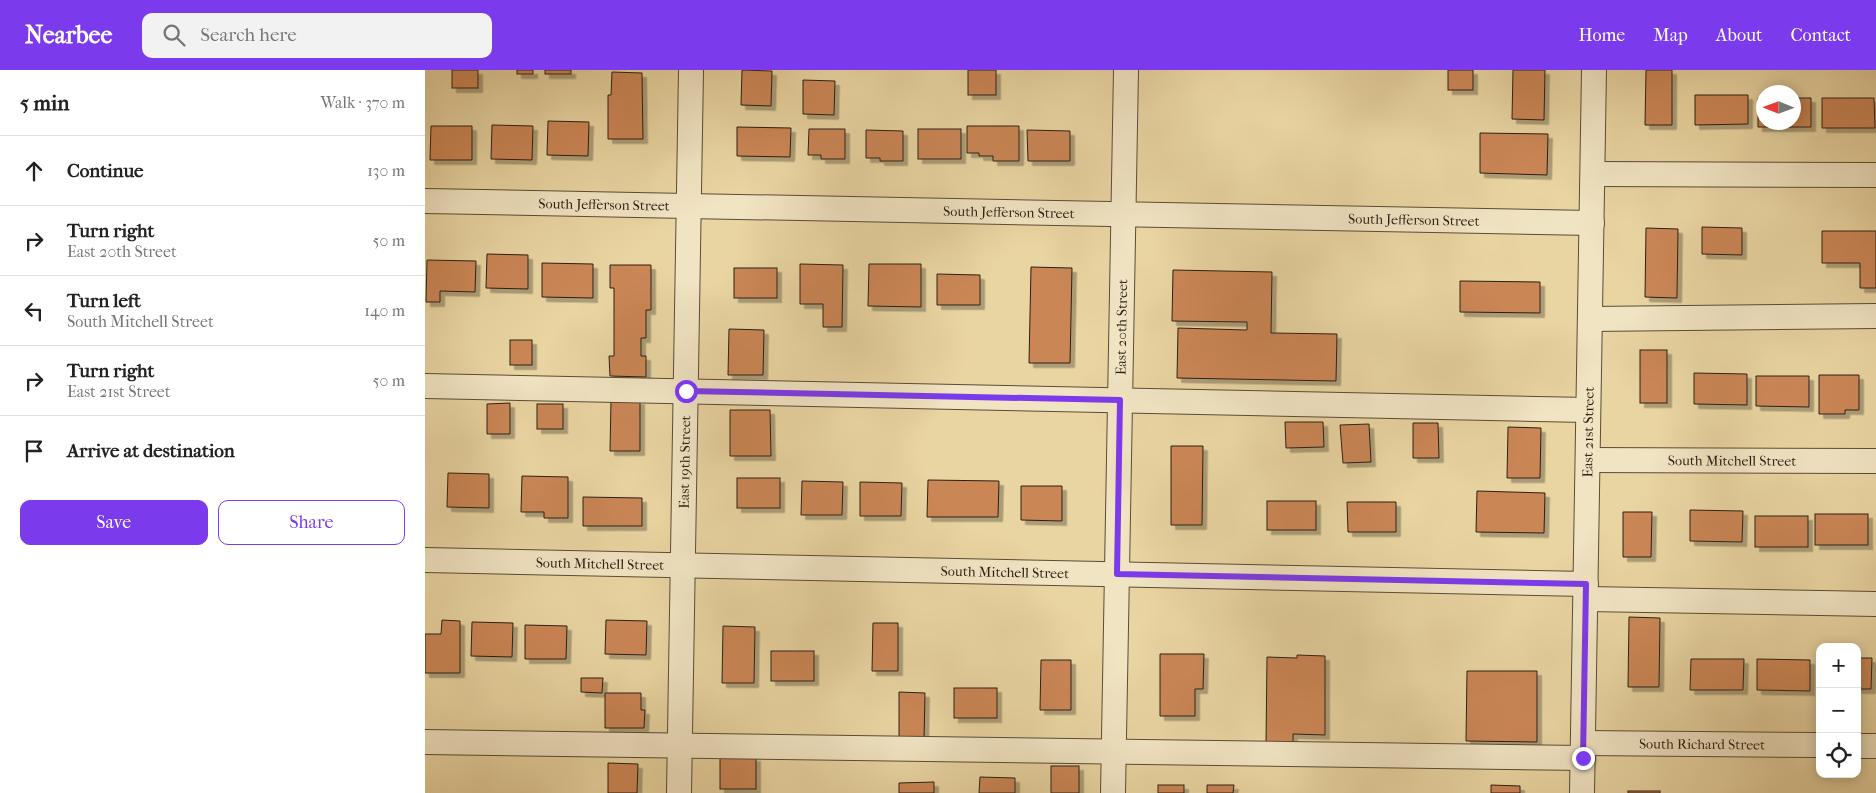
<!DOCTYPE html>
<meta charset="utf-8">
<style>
:root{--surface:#fff;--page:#f2f2f2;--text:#222;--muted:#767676;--line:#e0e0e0;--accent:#7c3aed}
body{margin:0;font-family:"IM FELL French Canon",serif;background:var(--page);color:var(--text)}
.controls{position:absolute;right:15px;bottom:15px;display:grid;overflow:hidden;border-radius:10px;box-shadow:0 2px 12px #0003}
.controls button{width:45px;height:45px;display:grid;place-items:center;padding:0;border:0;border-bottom:1px solid var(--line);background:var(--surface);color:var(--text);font:25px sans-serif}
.compass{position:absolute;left:1331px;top:15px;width:45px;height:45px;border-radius:50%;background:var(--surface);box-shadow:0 2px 12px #0003;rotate:271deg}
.stop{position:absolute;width:15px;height:15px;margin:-11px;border:4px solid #7c3aed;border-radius:50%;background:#fff}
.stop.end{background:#7c3aed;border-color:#fff;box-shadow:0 1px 5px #0008}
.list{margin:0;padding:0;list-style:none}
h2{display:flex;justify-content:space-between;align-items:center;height:65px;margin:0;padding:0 20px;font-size:21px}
h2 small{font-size:16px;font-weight:400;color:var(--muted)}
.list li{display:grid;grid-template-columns:32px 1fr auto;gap:15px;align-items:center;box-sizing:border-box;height:70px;padding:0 20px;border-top:1px solid var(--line)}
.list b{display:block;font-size:19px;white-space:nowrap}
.list p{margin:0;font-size:16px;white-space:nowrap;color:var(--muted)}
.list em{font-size:16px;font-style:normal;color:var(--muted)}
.actions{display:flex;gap:10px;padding:15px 20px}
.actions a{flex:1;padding:11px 0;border:1px solid var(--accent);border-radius:10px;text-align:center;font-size:18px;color:var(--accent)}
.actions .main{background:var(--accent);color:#fff}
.icon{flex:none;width:28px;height:28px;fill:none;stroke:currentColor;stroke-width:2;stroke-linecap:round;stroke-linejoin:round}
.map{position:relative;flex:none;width:1451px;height:723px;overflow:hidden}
header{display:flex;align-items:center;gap:30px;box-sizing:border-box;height:70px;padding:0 25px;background:var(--accent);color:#fff}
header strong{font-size:24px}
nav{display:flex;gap:28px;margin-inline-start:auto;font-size:18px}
.search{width:350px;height:45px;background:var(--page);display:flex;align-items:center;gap:12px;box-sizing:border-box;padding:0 18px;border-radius:10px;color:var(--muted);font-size:19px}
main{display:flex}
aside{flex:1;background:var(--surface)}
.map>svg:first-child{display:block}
</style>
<header>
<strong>Nearbee</strong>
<div class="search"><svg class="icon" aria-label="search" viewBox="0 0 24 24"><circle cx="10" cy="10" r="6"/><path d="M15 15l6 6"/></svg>Search here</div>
<nav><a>Home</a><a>Map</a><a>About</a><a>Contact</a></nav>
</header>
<main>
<aside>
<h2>5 min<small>Walk · 370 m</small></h2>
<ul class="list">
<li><svg class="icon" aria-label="ahead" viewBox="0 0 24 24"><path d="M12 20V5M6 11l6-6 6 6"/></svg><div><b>Continue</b></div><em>130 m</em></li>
<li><svg class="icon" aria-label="right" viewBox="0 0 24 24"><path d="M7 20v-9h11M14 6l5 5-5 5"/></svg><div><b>Turn right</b><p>East 20th Street</p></div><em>50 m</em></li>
<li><svg class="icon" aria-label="left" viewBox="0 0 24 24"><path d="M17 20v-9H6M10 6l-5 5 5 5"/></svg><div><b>Turn left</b><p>South Mitchell Street</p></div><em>140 m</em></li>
<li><svg class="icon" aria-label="right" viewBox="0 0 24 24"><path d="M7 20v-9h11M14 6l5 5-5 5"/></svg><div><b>Turn right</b><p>East 21st Street</p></div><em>50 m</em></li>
<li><svg class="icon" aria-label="arrive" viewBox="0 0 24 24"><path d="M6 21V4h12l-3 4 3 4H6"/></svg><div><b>Arrive at destination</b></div></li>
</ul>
<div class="actions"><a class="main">Save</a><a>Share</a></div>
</aside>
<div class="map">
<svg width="1451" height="723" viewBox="0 0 1451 723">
<defs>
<filter id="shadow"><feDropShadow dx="4.5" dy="4.5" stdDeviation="0" flood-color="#0004"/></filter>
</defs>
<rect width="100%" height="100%" fill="#e9d5a2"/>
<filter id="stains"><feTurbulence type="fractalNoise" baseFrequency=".004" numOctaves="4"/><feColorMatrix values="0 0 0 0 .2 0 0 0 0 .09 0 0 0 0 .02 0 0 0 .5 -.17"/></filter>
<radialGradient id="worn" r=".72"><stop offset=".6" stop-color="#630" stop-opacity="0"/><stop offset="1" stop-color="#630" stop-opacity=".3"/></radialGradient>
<g fill="#cb8657" stroke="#2b1e13" filter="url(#shadow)">
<rect x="27" y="0" width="26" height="18"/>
<rect x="92" y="0" width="16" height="4"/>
<rect x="120" y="0" width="26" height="4"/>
<polygon points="317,0 347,1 346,36 316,35"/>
<rect x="543" y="0" width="28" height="25"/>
<rect x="1023" y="0" width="25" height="20"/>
<polygon points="1088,0 1120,0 1119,50 1087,49"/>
<polygon points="1221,0 1247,0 1247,55 1220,55"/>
<polygon points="187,2 217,3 218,69 183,69 183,25 186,25"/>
<polygon points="378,10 410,11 409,45 378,44"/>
<polygon points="1270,25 1323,25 1323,54 1270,55"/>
<polygon points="1333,28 1338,28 1338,52 1368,52 1368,28 1386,28 1386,57 1333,57"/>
<polygon points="1397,28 1449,28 1450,58 1397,58"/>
<polygon points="123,51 164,52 163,86 122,85"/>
<polygon points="67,55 108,56 107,90 66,89"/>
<polygon points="6,56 47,56 47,90 5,90"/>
<polygon points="542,56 594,56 594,91 568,91 568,86 554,86 554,83 542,83"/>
<polygon points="312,57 366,58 365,87 312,86"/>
<polygon points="384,59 420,59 420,89 396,89 396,85 383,85"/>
<rect x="493" y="59" width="43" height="30"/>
<polygon points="441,60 478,61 478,91 455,91 455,88 441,88"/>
<polygon points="602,60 645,61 645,91 603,91"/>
<polygon points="1055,63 1123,64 1122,105 1055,103"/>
<polygon points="1277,157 1317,158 1317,185 1277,184"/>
<polygon points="1221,158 1253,159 1252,228 1220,227"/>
<polygon points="1397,161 1451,161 1451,218 1435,218 1435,193 1397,193"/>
<polygon points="62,184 103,185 103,219 61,218"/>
<polygon points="2,190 51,191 50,222 15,221 15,232 1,232"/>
<polygon points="117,193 168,194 168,228 117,227"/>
<polygon points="375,194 418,195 417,257 398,257 398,234 375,234"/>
<polygon points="444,194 496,194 496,237 443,236"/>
<polygon points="185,195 226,195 226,240 221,240 221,268 216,268 216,286 221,286 221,307 185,306 184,286 189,286 189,218 185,218"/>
<polygon points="606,197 647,198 645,293 604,293"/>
<rect x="309" y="198" width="43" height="30"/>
<polygon points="748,200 847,202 846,263 912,264 911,311 752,308 753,258 822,260 822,252 747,251"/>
<polygon points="512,204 555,205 555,235 512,235"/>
<polygon points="1035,211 1115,212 1115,243 1035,242"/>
<polygon points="304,259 339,260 338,305 303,305"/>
<rect x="85" y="270" width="22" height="25"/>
<rect x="1215" y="280" width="27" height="53"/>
<polygon points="1269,303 1322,304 1322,335 1269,334"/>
<polygon points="1394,305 1434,305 1434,340 1420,340 1420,344 1394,344"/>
<polygon points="1331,306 1384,306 1384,337 1331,336"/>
<polygon points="186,330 215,330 215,381 185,381"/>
<polygon points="85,333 85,364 62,364 62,334"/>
<rect x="112" y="334" width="26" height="25"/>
<polygon points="305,340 345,340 346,386 305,386"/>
<polygon points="860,352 898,352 899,377 861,378"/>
<polygon points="988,353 1013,353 1014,388 988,388"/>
<polygon points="944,354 946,392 918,393 915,355"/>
<polygon points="1083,357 1116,358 1115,408 1082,408"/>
<polygon points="746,376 778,376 777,455 746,455"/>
<polygon points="23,403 64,404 64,438 22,437"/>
<polygon points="97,406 143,407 143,448 119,448 119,442 96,442"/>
<rect x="312" y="408" width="43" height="30"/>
<polygon points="503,410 574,411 573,447 502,447"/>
<polygon points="377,411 418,412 417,445 376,445"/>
<polygon points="435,412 477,413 476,446 435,446"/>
<polygon points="596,416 637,416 637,451 596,450"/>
<polygon points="1052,421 1120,423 1119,463 1051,462"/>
<polygon points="158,427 217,428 217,456 158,456"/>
<rect x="842" y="431" width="49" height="29"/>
<polygon points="922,432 971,432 971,462 923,462"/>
<polygon points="1265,440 1318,441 1317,472 1265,471"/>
<polygon points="1198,442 1227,442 1226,487 1198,487"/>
<rect x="1390" y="444" width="53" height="31"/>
<rect x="1330" y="446" width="53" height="31"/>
<polygon points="1204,547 1235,548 1234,617 1203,617"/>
<polygon points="17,550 35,551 35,603 0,603 0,564 16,564"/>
<polygon points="181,550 222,551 221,585 180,584"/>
<polygon points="47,552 88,553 87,587 46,586"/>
<polygon points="448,553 473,553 473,601 447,601"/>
<polygon points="100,555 142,556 141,589 100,589"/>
<polygon points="298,556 330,557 329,613 297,613"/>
<rect x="346" y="581" width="43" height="30"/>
<polygon points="735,584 779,584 778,619 770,619 770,646 735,646"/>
<polygon points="872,585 900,586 900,665 868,664 868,675 841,674 842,587 872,588"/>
<polygon points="1432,588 1447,588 1446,619 1432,619"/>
<polygon points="1266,589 1319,589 1318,620 1265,620"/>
<polygon points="1332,589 1385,590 1385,621 1332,620"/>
<polygon points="616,590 646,590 646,640 615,640"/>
<polygon points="1042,601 1112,601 1112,672 1041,671"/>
<polygon points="156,608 178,608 177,623 156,622"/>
<rect x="529" y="618" width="43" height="30"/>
<polygon points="474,622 500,623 499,671 474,671"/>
<polygon points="180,623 216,623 216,640 220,640 219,658 180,658"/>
<rect x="295" y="687" width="36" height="32"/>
<polygon points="183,693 213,694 212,723 183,723"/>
<rect x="626" y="696" width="28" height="27"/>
<polygon points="555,707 590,708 590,723 554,723"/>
<polygon points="509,712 509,723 474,723 474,713"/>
<rect x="733" y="715" width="26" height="8"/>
<polygon points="782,715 809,715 808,723 782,723"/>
<polygon points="1066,715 1095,716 1095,723 1066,723"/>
<rect x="1203" y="721" width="32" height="2"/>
</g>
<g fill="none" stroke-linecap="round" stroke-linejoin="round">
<defs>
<g id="minor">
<polyline points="1168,104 1451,105"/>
<path id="s1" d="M0 131 1167 153"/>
<polyline points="1165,249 1451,246"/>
<polyline points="0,316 1163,340"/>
<path id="s2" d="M1163 390 1451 391"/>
<path id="s3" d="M0 490 1161 514"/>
<polyline points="1161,529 1451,534"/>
<polyline points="0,672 1158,688"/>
<path id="s4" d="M1158 673 1395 675"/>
<polyline points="1432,676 1451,676"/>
<path id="s5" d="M254 723 266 0"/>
<path id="s6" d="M688 723 701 0"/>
<path id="s7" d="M1157 723 1169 0"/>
</g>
</defs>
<use href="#minor" stroke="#5a4c37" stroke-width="26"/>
<use href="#minor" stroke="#f1e4c3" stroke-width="24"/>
</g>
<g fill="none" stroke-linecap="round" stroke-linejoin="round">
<polyline stroke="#7c3aed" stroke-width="6" points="261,321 695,330 692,504 1161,514 1158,688"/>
</g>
<g text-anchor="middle" stroke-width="5" stroke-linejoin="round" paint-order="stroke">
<g font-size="14" fill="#2b1e13" stroke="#f1e4c3">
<text dy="5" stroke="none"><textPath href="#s1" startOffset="179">South Jefferson Street</textPath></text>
<text dy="5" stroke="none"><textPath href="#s1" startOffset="584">South Jefferson Street</textPath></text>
<text dy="5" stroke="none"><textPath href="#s1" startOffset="989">South Jefferson Street</textPath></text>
<text dy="5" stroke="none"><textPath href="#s6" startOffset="466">East 20th Street</textPath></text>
<text dy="5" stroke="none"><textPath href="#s7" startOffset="361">East 21st Street</textPath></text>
<text dy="5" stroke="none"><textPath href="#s5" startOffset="331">East 19th Street</textPath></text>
<text dy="5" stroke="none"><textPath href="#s2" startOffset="144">South Mitchell Street</textPath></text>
<text dy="5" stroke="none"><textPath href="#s3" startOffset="175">South Mitchell Street</textPath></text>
<text dy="5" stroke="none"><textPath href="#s3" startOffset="580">South Mitchell Street</textPath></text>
<text dy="5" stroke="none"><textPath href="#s4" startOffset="119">South Richard Street</textPath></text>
</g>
</g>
<rect width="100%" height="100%" filter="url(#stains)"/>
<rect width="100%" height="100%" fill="url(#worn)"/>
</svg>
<div class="controls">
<button>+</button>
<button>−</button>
<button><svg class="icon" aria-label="locate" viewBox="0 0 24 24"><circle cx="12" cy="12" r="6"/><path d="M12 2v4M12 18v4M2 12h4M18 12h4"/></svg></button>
</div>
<svg class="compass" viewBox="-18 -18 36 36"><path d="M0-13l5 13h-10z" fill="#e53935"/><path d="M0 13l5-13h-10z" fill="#767676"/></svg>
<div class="stop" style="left:261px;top:321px"></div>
<div class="stop end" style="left:1158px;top:688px"></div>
</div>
</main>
